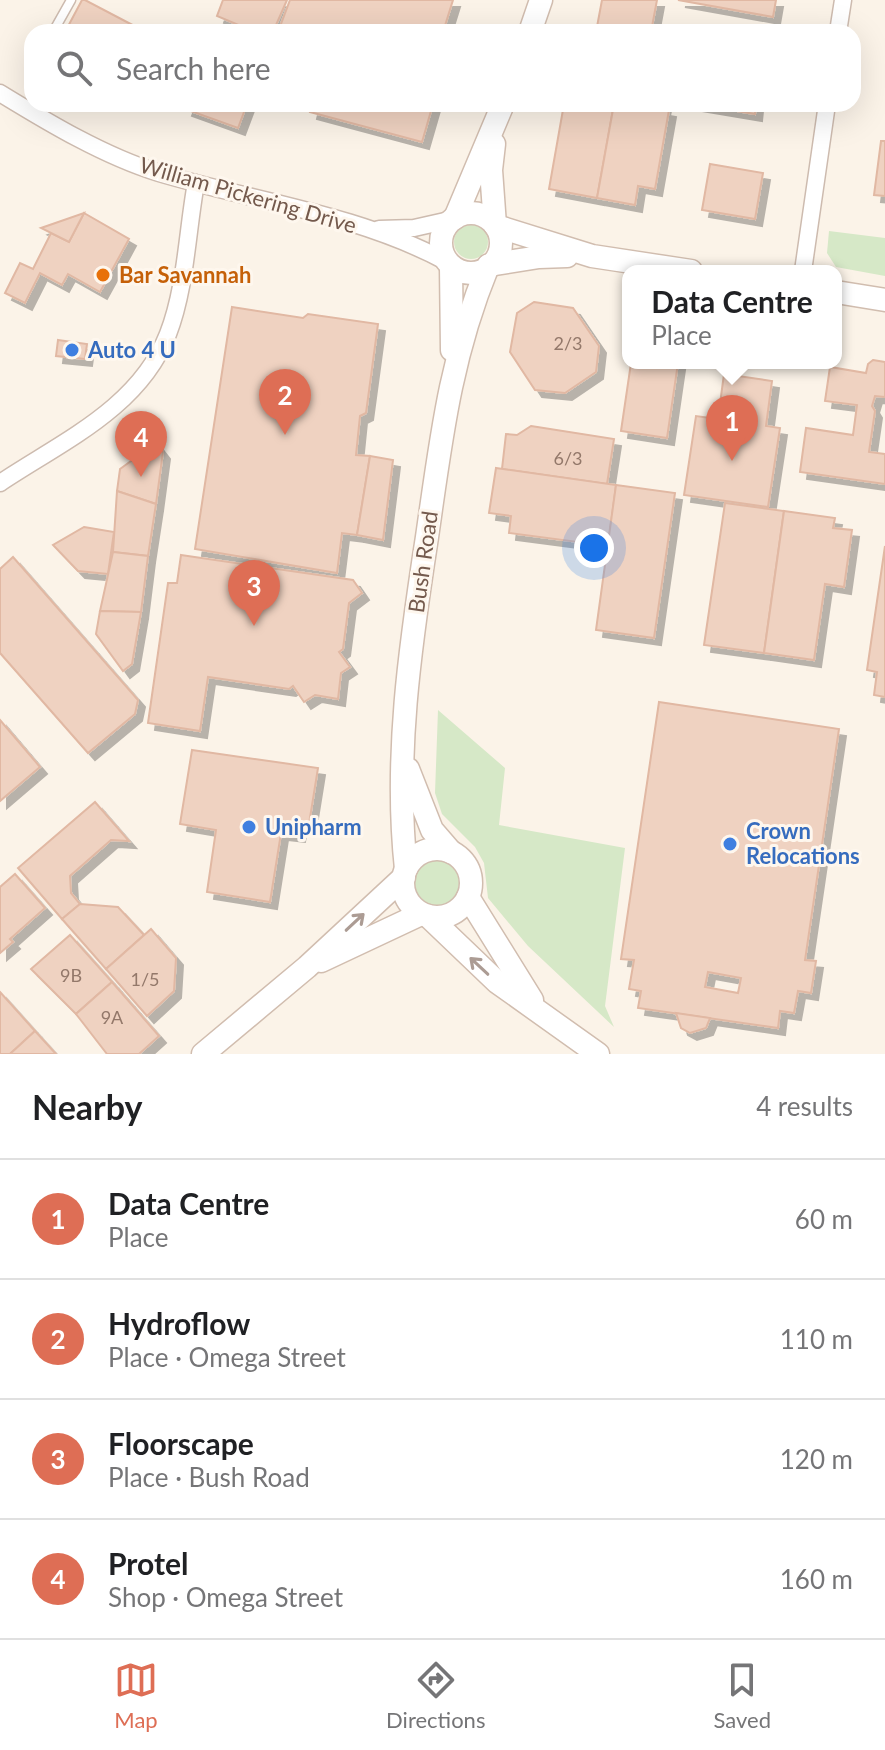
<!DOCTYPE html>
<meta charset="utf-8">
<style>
:root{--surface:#fff;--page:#f2f2f2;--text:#202124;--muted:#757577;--line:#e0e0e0;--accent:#de6e55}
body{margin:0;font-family:Lato,sans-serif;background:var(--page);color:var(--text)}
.you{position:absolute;left:594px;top:548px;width:28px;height:28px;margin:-20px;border:6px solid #fff;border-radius:50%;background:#1a73e8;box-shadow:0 0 0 12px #1a73e833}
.badge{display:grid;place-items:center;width:52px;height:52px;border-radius:50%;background:var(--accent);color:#fff;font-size:26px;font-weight:700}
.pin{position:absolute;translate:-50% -66px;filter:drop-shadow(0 2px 4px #0008)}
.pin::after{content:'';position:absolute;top:42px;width:28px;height:24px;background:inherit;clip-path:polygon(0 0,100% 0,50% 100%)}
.popup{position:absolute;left:622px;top:265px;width:220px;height:104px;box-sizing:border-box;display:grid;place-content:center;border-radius:16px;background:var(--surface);filter:drop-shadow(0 2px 6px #0005);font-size:26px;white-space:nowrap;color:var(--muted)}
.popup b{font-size:30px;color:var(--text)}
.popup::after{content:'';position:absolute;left:50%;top:100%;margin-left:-16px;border:16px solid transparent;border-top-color:var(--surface)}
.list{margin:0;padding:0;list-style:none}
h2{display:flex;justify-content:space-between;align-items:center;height:104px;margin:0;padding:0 32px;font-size:34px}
h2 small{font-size:26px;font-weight:400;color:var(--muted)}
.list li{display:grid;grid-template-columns:52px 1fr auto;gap:24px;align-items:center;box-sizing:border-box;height:120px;padding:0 32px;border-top:2px solid var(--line)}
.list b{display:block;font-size:30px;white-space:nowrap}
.list p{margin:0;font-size:26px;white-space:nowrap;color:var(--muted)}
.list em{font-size:26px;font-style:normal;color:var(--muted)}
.icon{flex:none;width:44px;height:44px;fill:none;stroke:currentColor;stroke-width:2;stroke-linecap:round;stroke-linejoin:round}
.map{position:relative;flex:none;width:885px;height:1054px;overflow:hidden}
.search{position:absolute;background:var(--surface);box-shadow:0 8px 32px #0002;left:24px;right:24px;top:24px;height:88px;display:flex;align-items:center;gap:20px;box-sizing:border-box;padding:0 28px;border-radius:24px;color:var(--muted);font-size:30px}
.sheet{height:584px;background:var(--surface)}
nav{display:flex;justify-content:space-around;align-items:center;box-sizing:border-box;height:112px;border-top:2px solid var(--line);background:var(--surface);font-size:22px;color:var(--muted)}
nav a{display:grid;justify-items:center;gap:4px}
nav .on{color:var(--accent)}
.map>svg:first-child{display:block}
</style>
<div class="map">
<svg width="885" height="1054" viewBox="0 0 885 1054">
<defs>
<filter id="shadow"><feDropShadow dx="7" dy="7" stdDeviation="0" flood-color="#0004"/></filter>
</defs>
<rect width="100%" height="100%" fill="#fbf3e8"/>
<g fill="#d6e8c7">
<circle cx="471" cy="242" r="17"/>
<polygon points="829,231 885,238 885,276 836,267 827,253"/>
<polygon points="438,710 505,768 499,825 625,848 605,1006 614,1027 528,946 488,898 484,863 475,847 442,814 435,793"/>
<circle cx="436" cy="883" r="23"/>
</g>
<g fill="#efd2c1" stroke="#e1b8a3" stroke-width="2" fill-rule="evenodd" filter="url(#shadow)">
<polygon points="82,0 85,0 144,31 65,32"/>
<polygon points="223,0 287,0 273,32 255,32 217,16"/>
<polygon points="290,0 453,0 443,32 278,32"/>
<polygon points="602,0 657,0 651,32 596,32"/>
<polygon points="678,0 776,0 773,17"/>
<polygon points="187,104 247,104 238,128 185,109"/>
<polygon points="312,104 433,104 422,142 310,112"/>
<polygon points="564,104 614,104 597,198 549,189"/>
<polygon points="614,104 664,104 663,109 669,110 655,189 638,186 635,205 597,198"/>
<polygon points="695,104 756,104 755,114"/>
<polygon points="881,141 885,141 885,196 874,195"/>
<polygon points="710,164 763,173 755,219 702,210"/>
<polygon points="84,213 129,239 100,292 68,274 62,285 40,273 25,303 5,293 20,263 33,269 51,233 69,242"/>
<polygon points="84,213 69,242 41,228"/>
<polygon points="534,302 573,308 599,346 596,372 565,393 535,390 510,352 517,313"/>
<polygon points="232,307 303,318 308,314 378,324 366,413 360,416 356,455 370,456 362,505 357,535 342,533 337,573 195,549"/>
<polygon points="58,340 87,344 85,359 56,356"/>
<polygon points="873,360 885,362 885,397 875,396 872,406 875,411 869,452 885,454 885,484 800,472 806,428 853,435 857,405 825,401 830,367 866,373 868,364"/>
<polygon points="631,363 678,363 667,438 621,431"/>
<polygon points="724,374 772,381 766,426 780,428 768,507 684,495 696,416 718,419"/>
<polygon points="531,426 614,439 607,484 502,469 506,434 517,435"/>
<polygon points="156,443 163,452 156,504 117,491 120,469"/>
<polygon points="370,456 393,460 383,540 357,535"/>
<polygon points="496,468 616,485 608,546 509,533 511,516 489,513"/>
<polygon points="616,485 675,493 654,638 596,630"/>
<polygon points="117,491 156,504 148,556 113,552"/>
<polygon points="725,503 784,511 764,653 704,645"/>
<polygon points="784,511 835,518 833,528 852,530 844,587 825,584 814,660 764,653"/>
<polygon points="84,527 114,532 108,574 78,571 53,545"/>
<polygon points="885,546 885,697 874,695 877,672 867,670"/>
<polygon points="113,552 148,556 141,612 100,611"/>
<polygon points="181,555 353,580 362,593 349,603 343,649 339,652 350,667 341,673 338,699 315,695 304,702 293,686 289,689 208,677 200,731 148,723 168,583 177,583"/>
<polygon points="13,557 138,700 135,714 88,753 0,653 0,569"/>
<polygon points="100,611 141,612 132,664 123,671 96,634"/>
<path d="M659 702 839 729 805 960 816 961 811 993 798 991 794 1013 780 1011 778 1028 638 1008 641 991 629 989 634 960 621 959ZM708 972 741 978 738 993 705 987Z"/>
<polygon points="0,720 40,767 0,801"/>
<polygon points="192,750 318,768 309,824 300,823 298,835 281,833 270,902 207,892 216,830 180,824"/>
<polygon points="95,802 129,841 111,840 70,876 71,893 80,904 62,919 18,868"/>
<polygon points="15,874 45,908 10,939 13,942 0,953 0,887"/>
<polygon points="80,904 118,907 144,935 106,969 62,919"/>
<polygon points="151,929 176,958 174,991 147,1016 106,969"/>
<polygon points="70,935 112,982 76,1014 31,969"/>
<polygon points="112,982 159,1036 139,1054 107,1054 76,1014"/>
<polygon points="0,992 35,1031 10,1054 0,1054"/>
<polygon points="676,1013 710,1018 706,1028 690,1033 681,1028"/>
<polygon points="35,1031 56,1054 10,1054"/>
</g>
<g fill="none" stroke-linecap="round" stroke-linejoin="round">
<defs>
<polyline id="service" points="53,32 71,0"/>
<g id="minor">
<polyline points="838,32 843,0"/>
<path d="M0 93C49 123 104 156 159 173 253 201 357 214 445 261"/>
<polyline points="379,229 414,228 454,219"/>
<polyline points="803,271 827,104"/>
<path d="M0 483C63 441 139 408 168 334 186 288 187 232 196 183"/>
</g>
<g id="secondary">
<polyline points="530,32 541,0"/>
<polyline points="494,144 491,170 495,225"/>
<circle cx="471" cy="243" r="30"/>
<polyline points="455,218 503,104"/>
<polyline points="496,226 592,256 691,271"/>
<polyline points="489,265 539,257 567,256"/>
<polyline points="451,267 452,350"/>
<polyline points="836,292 885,300"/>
<polyline points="408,769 432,830 451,852"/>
<circle cx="437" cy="883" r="34"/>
<path d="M406 869C394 758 410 647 427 537 441 440 450 358 488 266"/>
<polyline points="468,897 532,1000"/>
<polyline points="428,916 497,982 598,1054"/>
<polyline points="321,961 421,914"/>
<polyline points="203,1054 307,967 404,877"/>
</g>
</defs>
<use href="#service" stroke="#cdbbaf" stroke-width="11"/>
<use href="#minor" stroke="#cdbbaf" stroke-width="19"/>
<use href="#secondary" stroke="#d1bdaf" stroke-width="25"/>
<use href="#service" stroke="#fff" stroke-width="8"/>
<use href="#minor" stroke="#fff" stroke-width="16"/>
<use href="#secondary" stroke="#fff" stroke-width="22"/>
</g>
<defs><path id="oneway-shaft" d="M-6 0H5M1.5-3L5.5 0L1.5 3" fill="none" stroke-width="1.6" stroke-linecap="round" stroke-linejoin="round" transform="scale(2)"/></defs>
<g stroke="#ac9c94">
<use href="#oneway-shaft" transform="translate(355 922) rotate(-43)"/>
<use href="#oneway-shaft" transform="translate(479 966) rotate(-137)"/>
</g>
<circle fill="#e8710a" stroke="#fef7ee" stroke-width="3" cx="103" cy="275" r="8"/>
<g fill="#3f7fe0" stroke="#fef7ee" stroke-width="3">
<circle cx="72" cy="350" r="8"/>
<circle cx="249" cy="827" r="8"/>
<circle cx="730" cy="844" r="8"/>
</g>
<g text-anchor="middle" stroke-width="6" stroke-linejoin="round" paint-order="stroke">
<g font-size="18" fill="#93786a">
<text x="568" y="350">2/3</text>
<text x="568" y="465">6/3</text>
<text x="71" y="982">9B</text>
<text x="145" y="986">1/5</text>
<text x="112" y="1024">9A</text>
</g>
<g font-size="22" fill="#745a4d" stroke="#fef7ee">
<text transform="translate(248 195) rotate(16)" y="8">William Pickering Drive</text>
<text transform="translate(423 562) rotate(-82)" y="8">Bush Road</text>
</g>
<g font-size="22" font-weight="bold" fill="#c56008" stroke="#fef7ee" text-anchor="start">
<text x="119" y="283">Bar Savannah</text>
</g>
<g font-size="22" font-weight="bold" fill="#366cbe" stroke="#fef7ee" text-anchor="start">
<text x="88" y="358">Auto 4 U</text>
<text x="265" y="835">Unipharm</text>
<text x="746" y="839">Crown<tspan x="746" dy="25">Relocations</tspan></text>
</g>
</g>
</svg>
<div class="you"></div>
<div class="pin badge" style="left:732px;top:461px">1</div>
<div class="popup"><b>Data Centre</b>Place</div>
<div class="pin badge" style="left:285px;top:435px">2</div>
<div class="pin badge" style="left:254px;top:626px">3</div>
<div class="pin badge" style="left:141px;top:477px">4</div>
<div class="search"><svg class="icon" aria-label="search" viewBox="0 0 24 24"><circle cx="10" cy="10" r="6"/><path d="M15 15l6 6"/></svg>Search here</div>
</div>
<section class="sheet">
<h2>Nearby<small>4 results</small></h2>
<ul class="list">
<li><span class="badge">1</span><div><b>Data Centre</b><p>Place</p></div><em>60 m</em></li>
<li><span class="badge">2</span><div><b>Hydroflow</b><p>Place · Omega Street</p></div><em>110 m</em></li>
<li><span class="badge">3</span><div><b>Floorscape</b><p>Place · Bush Road</p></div><em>120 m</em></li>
<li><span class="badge">4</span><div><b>Protel</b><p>Shop · Omega Street</p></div><em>160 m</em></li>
</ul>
</section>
<nav>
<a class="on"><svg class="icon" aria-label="map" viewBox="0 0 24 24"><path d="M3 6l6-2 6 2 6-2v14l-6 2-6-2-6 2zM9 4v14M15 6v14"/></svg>Map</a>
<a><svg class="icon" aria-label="directions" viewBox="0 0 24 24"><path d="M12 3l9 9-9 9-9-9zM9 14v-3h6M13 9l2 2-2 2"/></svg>Directions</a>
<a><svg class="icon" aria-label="saved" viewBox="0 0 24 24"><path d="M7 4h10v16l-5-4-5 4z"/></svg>Saved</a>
</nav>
